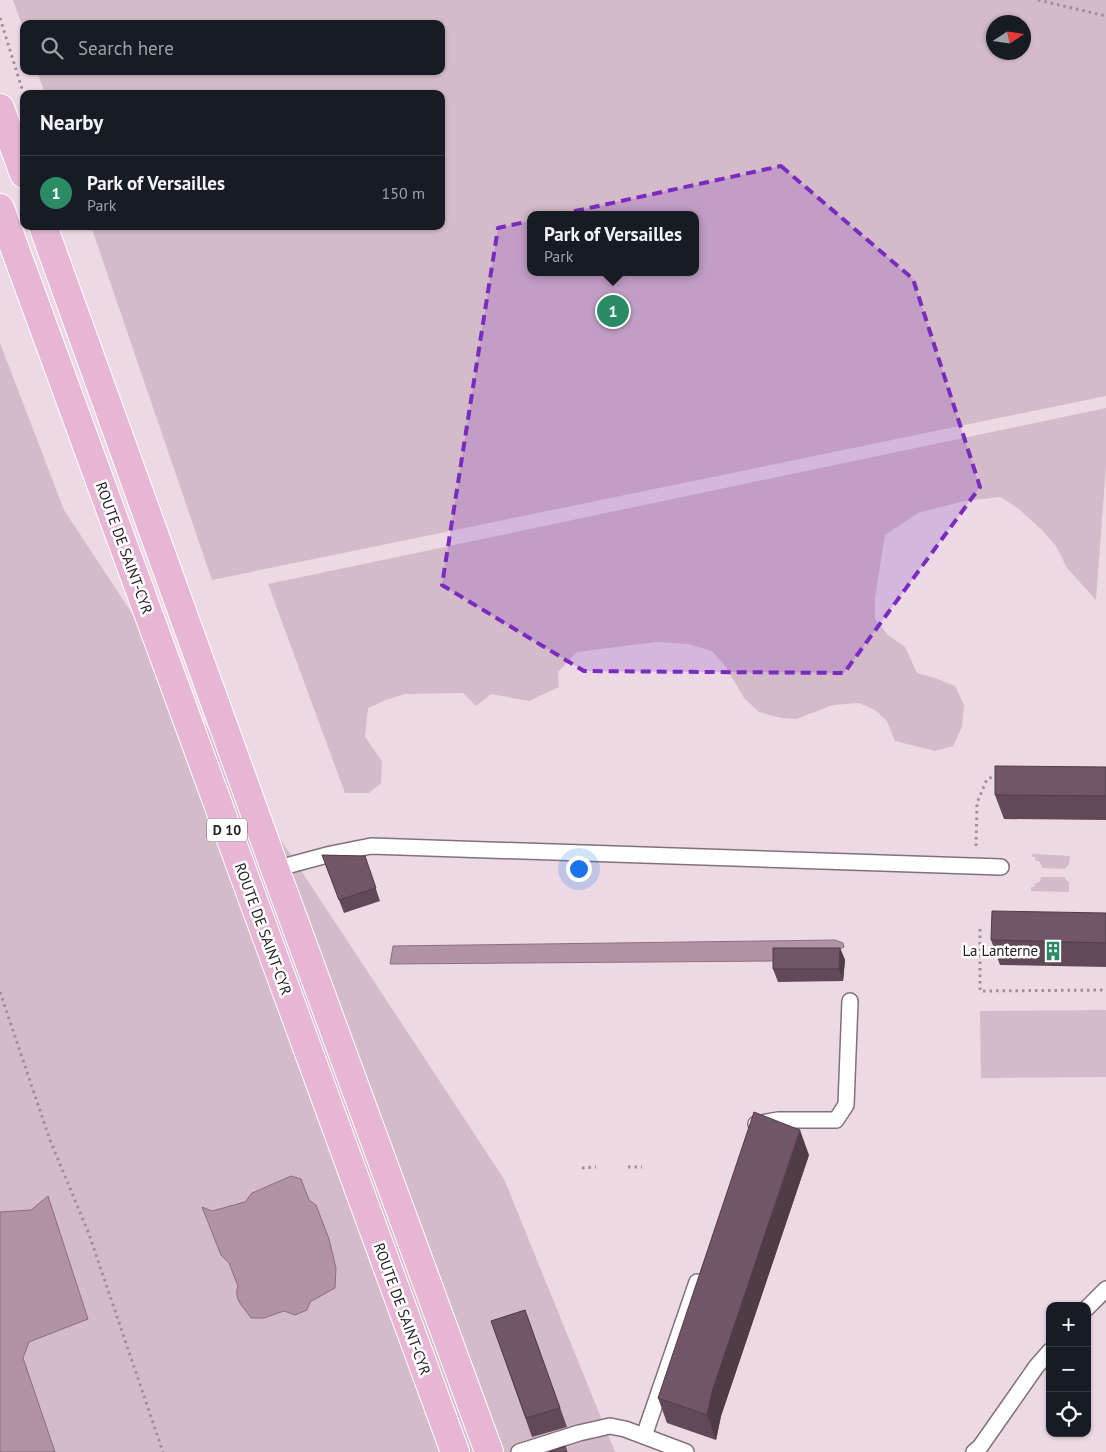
<!DOCTYPE html>
<meta charset="utf-8">
<style>
:root{--surface:#171b24;--page:#20242c;--text:#f1f3f6;--muted:#9ea1a6;--line:#363941;--accent:#2a8b64}
body{margin:0;font-family:"PT Sans",sans-serif;background:var(--page);color:var(--text)}
.controls{position:absolute;right:15px;bottom:15px;display:grid;overflow:hidden;border-radius:10px;box-shadow:0 1px 4px #0004}
.controls button{width:45px;height:45px;display:grid;place-items:center;padding:0;border:0;border-bottom:1px solid var(--line);background:var(--surface);color:var(--text);font:25px sans-serif}
.compass{position:absolute;left:986px;top:15px;width:45px;height:45px;border-radius:50%;background:var(--surface);box-shadow:0 1px 4px #0004;rotate:78deg}
.you{position:absolute;left:578px;top:868px;width:18px;height:18px;margin:-12px;border:4px solid #fff;border-radius:50%;background:#1a73e8;box-shadow:0 0 0 8px #1a73e833}
.badge{display:grid;place-items:center;width:32px;height:32px;border-radius:50%;background:var(--accent);color:#fff;font-size:16px;font-weight:700}
.pin{position:absolute;translate:-50% -50%;border:2px solid #fff;box-shadow:0 1px 5px #0006}
.popup{position:absolute;left:527px;top:211px;width:172px;height:65px;box-sizing:border-box;display:grid;place-content:center;border-radius:10px;background:var(--surface);filter:drop-shadow(0 1px 4px #0005);font-size:16px;white-space:nowrap;color:var(--muted)}
.popup b{font-size:19px;color:var(--text)}
.popup::after{content:'';position:absolute;left:50%;top:100%;margin-left:-10px;border:10px solid transparent;border-top-color:var(--surface)}
.list{margin:0;padding:0;list-style:none}
h2{display:flex;justify-content:space-between;align-items:center;height:65px;margin:0;padding:0 20px;font-size:21px}
h2 small{font-size:16px;font-weight:400;color:var(--muted)}
.list li{display:grid;grid-template-columns:32px 1fr auto;gap:15px;align-items:center;box-sizing:border-box;height:75px;padding:0 20px;border-top:1px solid var(--line)}
.list b{display:block;font-size:19px;white-space:nowrap}
.list p{margin:0;font-size:16px;white-space:nowrap;color:var(--muted)}
.list em{font-size:16px;font-style:normal;color:var(--muted)}
.icon{flex:none;width:28px;height:28px;fill:none;stroke:currentColor;stroke-width:2;stroke-linecap:round;stroke-linejoin:round}
.map{position:relative;flex:none;width:1106px;height:1452px;overflow:hidden}
.search{position:absolute;background:var(--surface);box-shadow:0 1px 4px #0004;left:20px;top:20px;width:425px;height:55px;display:flex;align-items:center;gap:12px;box-sizing:border-box;padding:0 18px;border-radius:10px;color:var(--muted);font-size:19px}
.panel{position:absolute;background:var(--surface);box-shadow:0 1px 4px #0004;left:20px;top:90px;width:425px;height:140px;border-radius:10px}
.map>svg:first-child{display:block}
</style>
<div class="map">
<svg width="1106" height="1452" viewBox="0 0 1106 1452">
<rect width="100%" height="100%" fill="#ecd9e4"/>
<g fill="#d4bbc9" fill-rule="evenodd">
<path d="M13 0H1106V396L212 580 91 226H441V94H45L37 71H441V24H24V31ZM994 22H1024V52H994ZM530 215H696V272H530Z"/>
<polygon points="0,343 64,510 504,1179 615,1452 0,1452"/>
<polygon points="1106,408 1106,466 1096,600 1067,568 1056,546 1043,531 1019,509 1000,497 964,501 918,513 885,535 875,598 875,619 888,635 905,647 917,673 935,678 955,686 964,705 962,727 953,746 935,751 895,741 887,721 875,710 859,703 833,705 796,719 781,718 759,712 744,698 726,667 712,651 688,644 656,642 577,652 558,672 559,687 529,701 491,694 476,706 463,693 405,694 386,700 368,708 365,737 382,761 381,783 369,793 345,793 268,584"/>
<polygon points="1032,854 1070,856 1069,864 1065,869 1042,868 1040,862 1035,860 1035,857 1032,857"/>
<polygon points="1041,877 1065,877 1066,880 1069,882 1069,892 1031,891 1031,887 1034,887 1035,884 1040,881"/>
<polygon points="1106,1010 1106,1077 981,1078 980,1011"/>
</g>
<g fill="#b292a5" stroke="#88707f">
<polygon points="835,940 843,943 844,947 838,950 778,961 390,964 393,946"/>
<path d="M291 1176 301 1179 309 1200 316 1205 329 1239 336 1268 335 1288 310 1302 307 1310 295 1315 284 1311 264 1318H251C244 1307 233 1300 238 1286L229 1263 221 1255 202 1207 212 1211 245 1202 252 1193Z"/>
<polygon points="48,1196 88,1319 29,1342 23,1358 55,1452 0,1452 0,1212 31,1210"/>
</g>
<g fill="none" stroke-linecap="round" stroke-linejoin="round">
<defs>
<g id="service">
<polyline points="275,869 331,854 371,846 1001,867"/>
<polyline points="756,1124 778,1120 836,1120 846,1105 850,1001"/>
<polyline points="1087,1308 1106,1289"/>
<polyline points="644,1436 697,1282"/>
<polyline points="519,1452 579,1433 610,1426 625,1429 686,1452"/>
<polyline points="974,1452 980,1447 1036,1367 1050,1351"/>
</g>
<g id="primary">
<polyline points="0,108 24,174"/>
<polyline points="0,208 455,1452"/>
<polyline points="43,226 275,869 489,1452"/>
</g>
</defs>
<use href="#service" stroke="#81717a" stroke-width="18"/>
<use href="#primary" stroke="#fff" stroke-width="30"/>
<g stroke="#9c8f97" stroke-width="3" stroke-dasharray="2.5 4" stroke-linecap="butt">
<polyline points="1038,0 1106,16"/>
<polyline points="0,18 23,92"/>
<polyline points="976,846 977,803 987,779 998,775"/>
<polyline points="980,929 980,991 1106,990"/>
<polyline points="0,992 50,1140 89,1234 163,1452"/>
<polyline points="628,1167 642,1167"/>
<polyline points="582,1168 596,1167"/>
</g>
<use href="#service" stroke="#fff" stroke-width="15"/>
<use href="#primary" stroke="#e7b6d5" stroke-width="28"/>
</g>
<g fill="#624958">
<polygon points="1106,767 1106,820 1004,819 995,795"/>
<polygon points="322,855 365,856 380,901 344,913"/>
<polygon points="1106,913 1106,967 1000,965 991,940"/>
<polygon points="840,948 845,960 843,981 778,982 773,969"/>
<polygon points="809,1155 721,1416 716,1440 667,1423 658,1398"/>
<polygon points="525,1310 567,1427 532,1437 491,1321"/>
</g>
<g fill="#503c47">
<polygon points="840,948 845,960 843,981 839,969"/>
<polygon points="800,1130 809,1155 721,1416 716,1440 707,1415 712,1392"/>
</g>
<g fill="#725566" stroke="#503c47">
<polygon points="995,766 1106,767 1106,796 995,795"/>
<polygon points="322,855 365,856 376,888 339,900"/>
<polygon points="992,911 1106,913 1106,943 991,940"/>
<polygon points="773,948 840,948 839,969 773,969"/>
<polygon points="754,1112 800,1130 712,1392 707,1415 658,1398"/>
<polygon points="525,1310 560,1408 526,1418 491,1321"/>
<polygon points="565,1446 567,1452 549,1452"/>
</g>
<path fill="#7b2cbf" fill-opacity="0.2" stroke="#7b2cbf" stroke-width="4" stroke-dasharray="10 6" stroke-linejoin="round" d="M781 166 913 279 980 487 844 673 584 671 442 585 498 228Z"/>
<defs>
<symbol id="building-bare" viewBox="-9 -9 18 18"><path d="M-4-6H4V6H1V3H-1V6H-4ZM-2.5-4.3h1.7v1.8h-1.7ZM.8-4.3h1.7v1.8H.8ZM-2.5-1h1.7V.8h-1.7ZM.8-1h1.7V.8H.8Z" fill="#2a8b64" stroke="#fff" stroke-width="2.5" paint-order="stroke"/></symbol>
</defs>
<g fill-rule="evenodd">
<use href="#building-bare" x="1039" y="937" width="28" height="28"/>
</g>
<g text-anchor="middle" stroke-width="5" stroke-linejoin="round" paint-order="stroke">
<rect fill="#fff" stroke="#686466" stroke-width="1" x="207" y="818.5" width="40" height="23" rx="4"/>
<g font-size="14" font-weight="bold" fill="#272125">
<text x="227" y="835">D 10</text>
</g>
<g font-size="15" fill="#272125" stroke="#fff">
<text transform="translate(124 548) rotate(70)" y="5">ROUTE DE SAINT-CYR</text>
<text transform="translate(263 929) rotate(70)" y="5">ROUTE DE SAINT-CYR</text>
<text transform="translate(402 1309) rotate(70)" y="5">ROUTE DE SAINT-CYR</text>
</g>
<g font-size="15" fill="#272125" stroke="#fff" text-anchor="end">
<text x="1038" y="956">La Lanterne</text>
</g>
</g>
</svg>
<div class="controls">
<button>+</button>
<button>−</button>
<button><svg class="icon" aria-label="locate" viewBox="0 0 24 24"><circle cx="12" cy="12" r="6"/><path d="M12 2v4M12 18v4M2 12h4M18 12h4"/></svg></button>
</div>
<svg class="compass" viewBox="-18 -18 36 36"><path d="M0-13l5 13h-10z" fill="#e53935"/><path d="M0 13l5-13h-10z" fill="#9ea1a6"/></svg>
<div class="you"></div>
<div class="pin badge" style="left:613px;top:311px">1</div>
<div class="popup"><b>Park of Versailles</b>Park</div>
<div class="search"><svg class="icon" aria-label="search" viewBox="0 0 24 24"><circle cx="10" cy="10" r="6"/><path d="M15 15l6 6"/></svg>Search here</div>
<section class="panel">
<h2>Nearby<small></small></h2>
<ul class="list">
<li><span class="badge">1</span><div><b>Park of Versailles</b><p>Park</p></div><em>150 m</em></li>
</ul>
</section>
</div>
